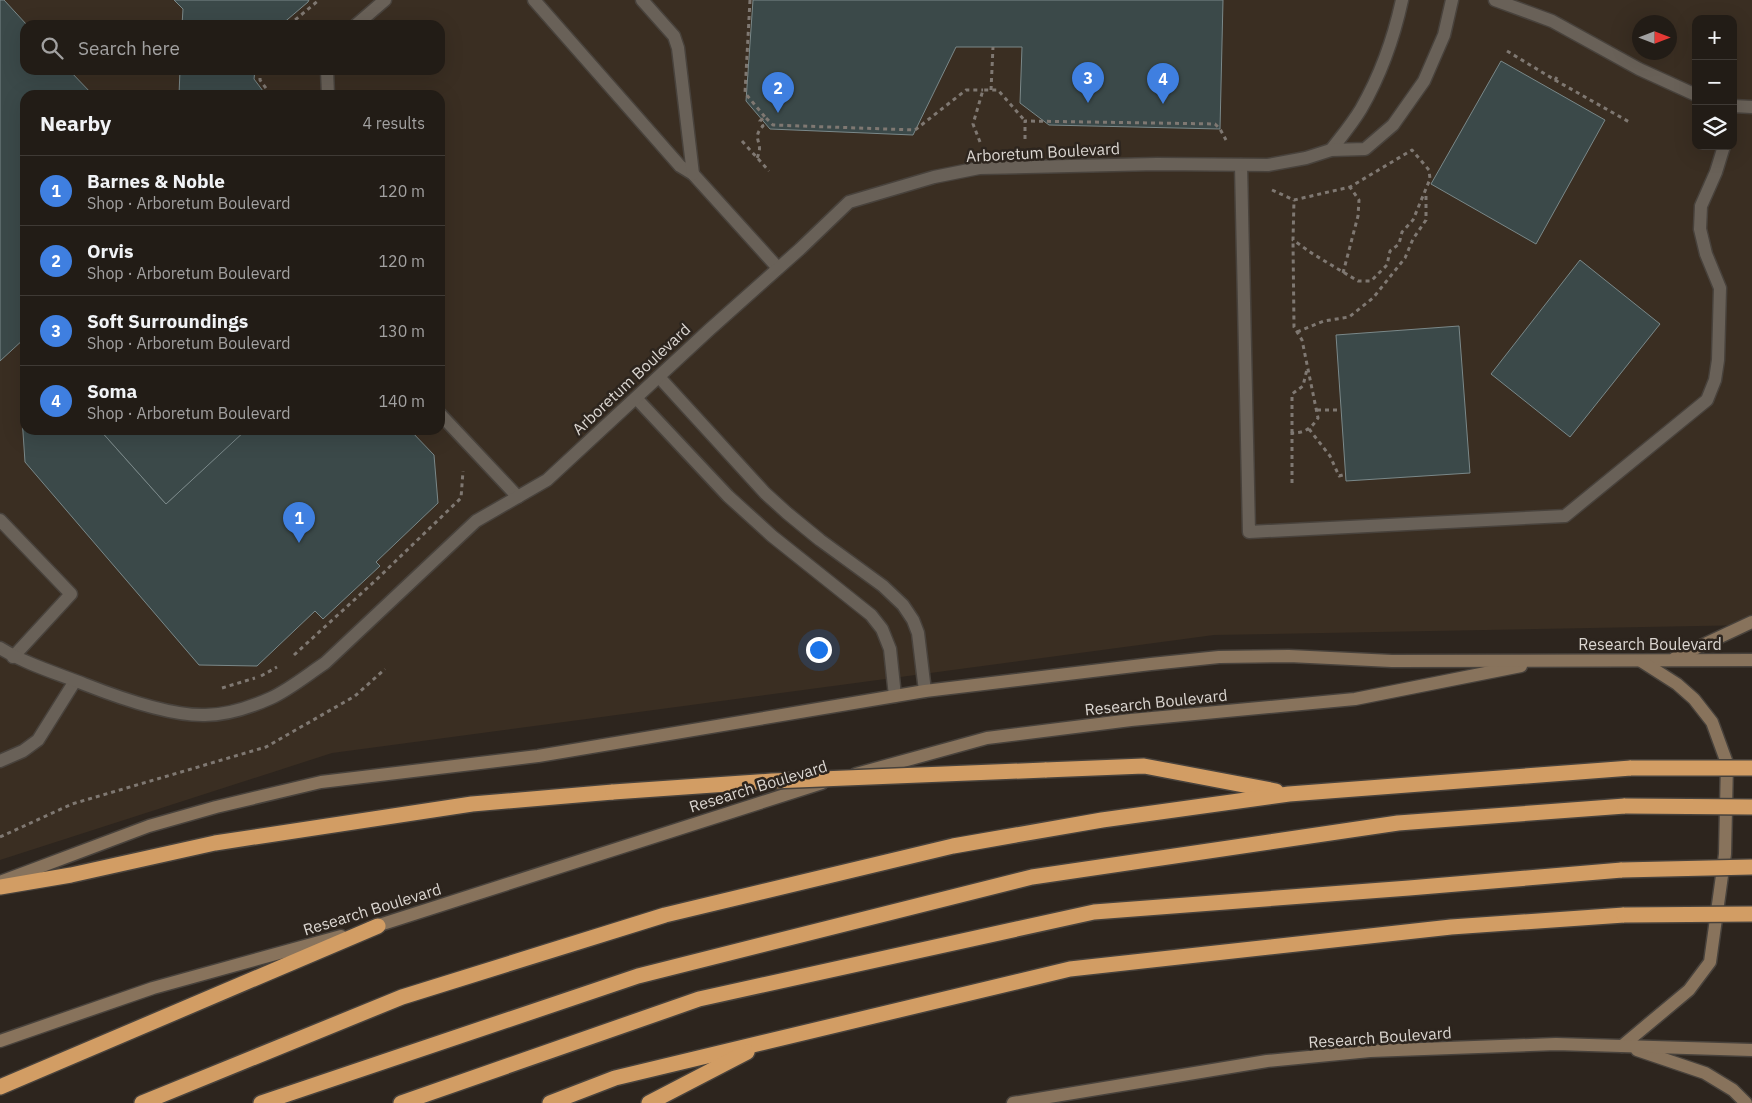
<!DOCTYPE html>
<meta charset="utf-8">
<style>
:root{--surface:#221c16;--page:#2a251f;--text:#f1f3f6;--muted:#a2a1a1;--line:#3f3a35;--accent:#bca0f2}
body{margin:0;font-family:"IBM Plex Sans",sans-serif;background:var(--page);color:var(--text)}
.controls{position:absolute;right:15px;top:15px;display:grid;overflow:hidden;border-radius:10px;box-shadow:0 5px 20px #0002}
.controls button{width:45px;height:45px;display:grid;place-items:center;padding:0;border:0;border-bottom:1px solid var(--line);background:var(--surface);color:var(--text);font:25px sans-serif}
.compass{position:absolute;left:1632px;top:15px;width:45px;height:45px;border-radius:50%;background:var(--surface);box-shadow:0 5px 20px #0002;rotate:90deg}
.you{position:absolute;left:818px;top:649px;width:18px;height:18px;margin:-12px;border:4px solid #fff;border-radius:50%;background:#1a73e8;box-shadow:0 0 0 8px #1a73e833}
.badge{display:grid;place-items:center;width:32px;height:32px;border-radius:50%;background:var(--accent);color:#fff;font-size:16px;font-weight:700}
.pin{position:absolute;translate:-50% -41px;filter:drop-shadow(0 1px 2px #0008)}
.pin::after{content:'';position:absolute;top:26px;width:18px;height:15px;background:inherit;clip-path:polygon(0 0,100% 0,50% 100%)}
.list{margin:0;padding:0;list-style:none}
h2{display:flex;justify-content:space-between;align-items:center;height:65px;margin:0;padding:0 20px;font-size:21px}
h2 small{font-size:16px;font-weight:400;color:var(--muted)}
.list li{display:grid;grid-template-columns:32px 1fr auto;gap:15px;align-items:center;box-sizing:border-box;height:70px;padding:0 20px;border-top:1px solid var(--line)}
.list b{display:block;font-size:19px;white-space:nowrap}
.list p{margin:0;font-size:16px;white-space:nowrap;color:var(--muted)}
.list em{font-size:16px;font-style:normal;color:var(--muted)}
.icon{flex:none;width:28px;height:28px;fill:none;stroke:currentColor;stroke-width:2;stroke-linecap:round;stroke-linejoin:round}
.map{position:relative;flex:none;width:1752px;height:1103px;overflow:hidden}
.search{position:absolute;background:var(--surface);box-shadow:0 5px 20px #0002;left:20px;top:20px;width:425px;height:55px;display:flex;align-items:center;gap:12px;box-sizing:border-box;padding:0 18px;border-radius:15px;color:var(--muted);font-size:19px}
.panel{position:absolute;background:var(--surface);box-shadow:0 5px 20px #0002;left:20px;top:90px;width:425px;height:345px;border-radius:15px}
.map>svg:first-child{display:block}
</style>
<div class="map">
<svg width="1752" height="1103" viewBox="0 0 1752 1103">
<rect width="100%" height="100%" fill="#2d251e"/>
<path fill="#3a2e22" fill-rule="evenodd" d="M0 0H1752V625L1214 635 332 753 0 860ZM1696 19H1733V146H1696ZM1640 22H1670V52H1640ZM25 25H440V70H25ZM25 95H440V430H25Z"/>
<g fill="#3b4949" stroke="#7a8889">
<polygon points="0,0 4,0 27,25 25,25 25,70 69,70 93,95 25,95 25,338 0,361"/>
<polygon points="174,0 309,0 308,2 281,25 182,25 183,9"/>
<polygon points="753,0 1223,0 1220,129 1049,125 1020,103 1022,47 956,47 913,135 770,129 746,101"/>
<polygon points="1501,61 1605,120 1536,244 1431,184"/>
<polygon points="180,70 255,70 254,79 266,95 179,95"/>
<polygon points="1580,260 1660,324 1570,437 1491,374"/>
<polygon points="1459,326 1470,473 1346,481 1336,335"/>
<polygon points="25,398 25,430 100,430 166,504 245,430 410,430 434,455 438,503 376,562 380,566 323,619 315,611 257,666 199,665 25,462 21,403"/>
<polygon points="100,430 246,430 166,504"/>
</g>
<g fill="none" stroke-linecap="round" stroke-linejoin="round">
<defs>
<g id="lane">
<polyline points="534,0 680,166 693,174 778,268"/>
<polyline points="642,0 674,36 678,48 693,174"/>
<polyline points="1495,0 1552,21 1639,69 1696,95"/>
<polyline points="356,25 385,0"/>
<polyline points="327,70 328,95"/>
<polyline points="1733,106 1752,107"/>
<polyline points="1241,165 1249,532 1565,516 1707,400 1715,380 1718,360 1720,288 1706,254 1700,229 1701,206 1716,172 1724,146"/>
<polyline points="659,377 765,493 787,513 820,540 883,586 903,605 913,620 918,633 925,691"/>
<polyline points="636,398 728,496 772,536 871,615 882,629 890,649 895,696"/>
<polyline points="440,414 518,497"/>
<polyline points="0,520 71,594 13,657"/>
<polyline points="0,761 23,751 38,740 75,681"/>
</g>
<g id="street">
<path d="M1331 150C1341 137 1352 124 1361 109 1380 76 1394 37 1402 0"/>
<path d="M0 648C26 664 56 673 84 684 117 697 170 716 205 715 226 715 251 707 271 698 290 689 307 675 325 663L476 521 547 480 709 330 800 249 849 202 934 177 979 168 1157 164 1268 165 1306 158 1331 150 1365 149 1393 125 1424 81 1444 35 1452 0"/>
</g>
<g id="secondary">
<polyline points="1675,658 1752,622"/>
<polyline points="856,774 987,738 1131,720 1355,699 1521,666"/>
<polyline points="0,882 149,826 216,807 321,782 538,756 925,691 1151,664 1219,657 1289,656 1392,661 1752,660"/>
<polyline points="370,928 822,783"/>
<polyline points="0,1041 153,988 341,936"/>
<polyline points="1622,1046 1689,990 1710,962 1725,854 1727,763 1712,722 1694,699 1677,684 1641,661"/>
<polyline points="1637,1050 1705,1073 1733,1090 1746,1103"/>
<polyline points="1013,1103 1267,1061 1370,1051 1556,1044 1752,1050"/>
</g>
<g id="highway">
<polyline points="1045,770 1144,766 1276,791"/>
<polyline points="0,887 71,875 215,843 472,804 613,792"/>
<polyline points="0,1087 378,926"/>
<polyline points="142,1103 402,997 665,915 953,846 1102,820 1289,794 1631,768"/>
<polyline points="261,1103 638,976 1032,877 1398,823 1625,806"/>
<polyline points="401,1103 699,999 1094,912 1409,888 1622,870"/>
<polyline points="550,1103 615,1078 1070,969 1451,927 1624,915"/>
<polyline points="649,1103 747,1052"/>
</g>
</defs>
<use href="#lane" stroke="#48423c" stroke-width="15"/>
<use href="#street" stroke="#48423c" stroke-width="15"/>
<use href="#secondary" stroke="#48423c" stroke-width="15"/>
<use href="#highway" stroke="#48423c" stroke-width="18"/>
<g stroke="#7f7872" stroke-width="3" stroke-dasharray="4 4" stroke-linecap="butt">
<polyline points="750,0 745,93 765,117"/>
<polyline points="289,25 319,0"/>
<polyline points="1507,51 1555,80 1557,77"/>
<polyline points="260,70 260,80 271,95"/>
<polyline points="1555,80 1631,123"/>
<polyline points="991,90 993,47"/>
<polyline points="1025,139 1025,121 1215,124 1220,129 1226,140"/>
<polyline points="742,141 769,171"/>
<polyline points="980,142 973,124 983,90 998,90 1025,121"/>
<path d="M757 158C765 142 750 139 763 126L760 121 765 117 773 125 915 130 966 90H983"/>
<polyline points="1272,190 1294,200 1350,187 1412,150 1429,170 1430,179 1413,220 1402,232 1399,244 1390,251 1387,265 1371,281 1358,281 1313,254 1293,240 1294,200"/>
<polyline points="1343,273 1358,216 1359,200 1350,187"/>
<polyline points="1297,332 1324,321 1349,317 1373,298 1405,258 1413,239 1426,220 1426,192"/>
<polyline points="1317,410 1341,410"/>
<polyline points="1309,429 1330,456 1339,476 1346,474"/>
<polyline points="1292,433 1292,394 1303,386 1307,369"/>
<path d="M1292 483V433C1304 433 1311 429 1318 418L1302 340 1294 327 1293 241"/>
<polyline points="294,655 376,580 461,498 463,471"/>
<polyline points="261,676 277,667"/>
<polyline points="222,688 255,678"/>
<polyline points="0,837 72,804 266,747 355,696 385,669"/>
</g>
<use href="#lane" stroke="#696158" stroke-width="12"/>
<use href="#street" stroke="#696158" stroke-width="12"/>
<use href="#secondary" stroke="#88735c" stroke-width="12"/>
<use href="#highway" stroke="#d29d64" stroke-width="15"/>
<defs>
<g id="highway-bridge">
<polyline points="1631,768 1752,768"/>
<polyline points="613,792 772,781 1045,770"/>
<polyline points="1625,806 1752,807"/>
<polyline points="1622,870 1752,867"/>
<polyline points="1624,915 1752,914"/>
</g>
</defs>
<use href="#highway-bridge" stroke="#48423c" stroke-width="18" stroke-linecap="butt"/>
<use href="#highway-bridge" stroke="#d29d64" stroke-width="15"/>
</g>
<g text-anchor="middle" stroke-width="5" stroke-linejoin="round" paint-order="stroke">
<g font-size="16" fill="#dbd6d1" stroke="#2d251e">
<text transform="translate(1043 152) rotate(-3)" y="6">Arboretum Boulevard</text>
<text transform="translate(631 379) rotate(-43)" y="6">Arboretum Boulevard</text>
<text x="1650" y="650">Research Boulevard</text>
<text transform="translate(1156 702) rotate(-6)" y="6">Research Boulevard</text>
<text transform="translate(758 786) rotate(-17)" y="6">Research Boulevard</text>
<text transform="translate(372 909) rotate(-17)" y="6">Research Boulevard</text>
<text transform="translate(1380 1037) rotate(-4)" y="6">Research Boulevard</text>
</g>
</g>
</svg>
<div class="controls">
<button>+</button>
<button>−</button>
<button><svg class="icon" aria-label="layers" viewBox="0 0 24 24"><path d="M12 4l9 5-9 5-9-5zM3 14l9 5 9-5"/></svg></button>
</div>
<svg class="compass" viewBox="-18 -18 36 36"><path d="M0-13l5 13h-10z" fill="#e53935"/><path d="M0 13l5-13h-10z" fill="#a2a1a1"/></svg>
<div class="you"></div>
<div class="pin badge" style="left:299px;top:543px;background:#3f7fe0">1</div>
<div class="pin badge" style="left:778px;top:113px;background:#3f7fe0">2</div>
<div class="pin badge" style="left:1088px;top:103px;background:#3f7fe0">3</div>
<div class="pin badge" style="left:1163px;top:104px;background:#3f7fe0">4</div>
<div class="search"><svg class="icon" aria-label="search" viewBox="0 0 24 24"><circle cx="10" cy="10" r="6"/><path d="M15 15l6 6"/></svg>Search here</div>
<section class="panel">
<h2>Nearby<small>4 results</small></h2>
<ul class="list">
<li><span class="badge" style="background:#3f7fe0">1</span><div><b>Barnes &amp; Noble</b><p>Shop · Arboretum Boulevard</p></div><em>120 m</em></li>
<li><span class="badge" style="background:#3f7fe0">2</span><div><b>Orvis</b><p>Shop · Arboretum Boulevard</p></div><em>120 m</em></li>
<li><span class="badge" style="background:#3f7fe0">3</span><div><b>Soft Surroundings</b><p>Shop · Arboretum Boulevard</p></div><em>130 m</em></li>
<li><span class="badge" style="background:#3f7fe0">4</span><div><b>Soma</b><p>Shop · Arboretum Boulevard</p></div><em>140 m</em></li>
</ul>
</section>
</div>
